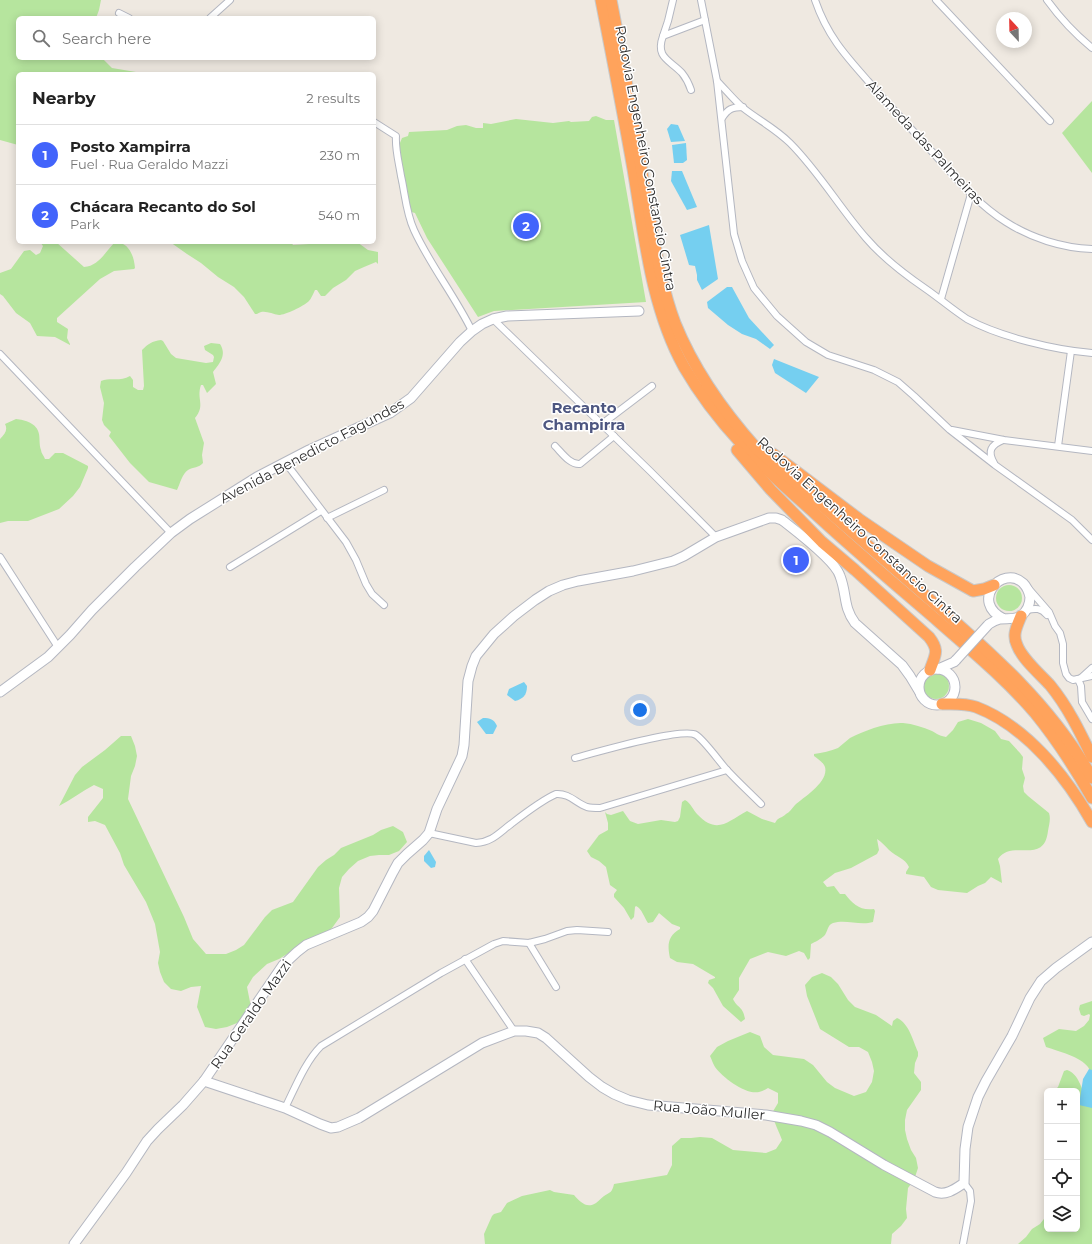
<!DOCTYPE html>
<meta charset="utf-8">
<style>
:root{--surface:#fff;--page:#f6f6f6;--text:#222;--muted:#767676;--line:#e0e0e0;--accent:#4264fb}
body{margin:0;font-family:Montserrat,sans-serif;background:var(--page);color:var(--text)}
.controls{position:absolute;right:12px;bottom:12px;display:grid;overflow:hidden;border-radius:6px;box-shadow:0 2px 10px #0003}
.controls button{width:36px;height:36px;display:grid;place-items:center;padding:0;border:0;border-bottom:1px solid var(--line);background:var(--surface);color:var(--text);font:20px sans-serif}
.compass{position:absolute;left:996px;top:12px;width:36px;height:36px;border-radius:50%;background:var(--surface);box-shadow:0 2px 10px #0003;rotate:338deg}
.you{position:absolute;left:640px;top:710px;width:14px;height:14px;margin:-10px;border:3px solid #fff;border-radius:50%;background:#1a73e8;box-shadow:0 0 0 6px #1a73e833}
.badge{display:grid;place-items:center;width:26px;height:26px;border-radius:50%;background:var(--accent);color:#fff;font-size:13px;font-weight:700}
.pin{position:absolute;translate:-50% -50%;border:2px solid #fff;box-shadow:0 1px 4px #0006}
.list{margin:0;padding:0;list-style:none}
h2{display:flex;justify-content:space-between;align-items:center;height:52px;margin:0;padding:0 16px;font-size:17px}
h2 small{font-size:13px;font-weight:400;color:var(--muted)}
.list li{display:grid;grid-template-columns:26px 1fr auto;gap:12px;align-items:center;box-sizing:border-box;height:60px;padding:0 16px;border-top:1px solid var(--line)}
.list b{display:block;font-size:15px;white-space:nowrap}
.list p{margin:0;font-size:13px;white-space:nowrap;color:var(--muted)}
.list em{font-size:13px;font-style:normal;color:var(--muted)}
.icon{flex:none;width:22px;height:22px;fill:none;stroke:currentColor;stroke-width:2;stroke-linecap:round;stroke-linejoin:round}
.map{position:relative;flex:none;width:1092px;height:1244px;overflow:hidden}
.search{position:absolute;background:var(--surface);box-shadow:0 2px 10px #0003;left:16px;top:16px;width:360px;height:44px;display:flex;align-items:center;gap:10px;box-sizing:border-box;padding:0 14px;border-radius:6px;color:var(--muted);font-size:15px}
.panel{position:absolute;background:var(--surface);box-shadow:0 2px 10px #0003;left:16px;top:72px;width:360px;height:172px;border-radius:6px}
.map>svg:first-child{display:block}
</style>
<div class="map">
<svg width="1092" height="1244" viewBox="0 0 1092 1244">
<rect width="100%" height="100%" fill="#efe9e1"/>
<g fill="#b6e59e">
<polygon points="0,0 101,0 99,10 96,18 18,18 18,58 102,58 112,68 148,74 18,74 18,145 0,140"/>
<polygon points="1092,101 1092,173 1062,133"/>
<polygon points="596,116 606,120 614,120 646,302 494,311 478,317 427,238 415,213 408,211 402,200 397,174 396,160 397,150 402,138 408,136 409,132 447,130 457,126 466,125 476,128 483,128 483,123 491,124 516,119 553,123 569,121 571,122 589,121 592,117"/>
<path d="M40 242H56L84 267C99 266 105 252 115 242 129 242 134 256 135 268L134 269 114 271 100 279 57 318V322L68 329 67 338 70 344V345L55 337 37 336 30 323 16 313 3 296 0 294V273L11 269 24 251 30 250 36 255 40 253 43 246Z"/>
<path d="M170 242H291L293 245 309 244 313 242H357L368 250 378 252V264L376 262 364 267 355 271 346 280 333 288 325 296H321L317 290H315C313 294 311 299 309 301 304 306 285 315 279 315 271 314 264 309 257 314H255L244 297 234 287 218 277 201 263 187 254Z"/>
<path d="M161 340 163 341 171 354 176 358 206 363 213 362 214 357 213 355 205 350 204 346 211 343 220 344C227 355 220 363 213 372L216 384 207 393 203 385H201C196 399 206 405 195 418L204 443 202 455 203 463C199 468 193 467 188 470 182 474 180 484 177 490L149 482 130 463 109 436 111 432 104 425 102 420 104 403 100 387 101 381C111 377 120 382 130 376L133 380V387L138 390H143L144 386 142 350C148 344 152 341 161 340Z"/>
<path d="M16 419C25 420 37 423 39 434 40 439 39 445 41 450 41 453 44 456 45 459H49L55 453H63L88 466V468L80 487 73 496 59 509 28 521H8L0 523V439C5 434 8 430 5 424Z"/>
<circle cx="1009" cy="598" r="13"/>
<circle cx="936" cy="686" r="13"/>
<path d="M968 719 981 723 995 731 1001 739 1009 741 1020 753 1023 757 1022 769 1025 778 1023 786 1024 792 1028 796 1049 813C1051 819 1049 825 1048 831 1044 866 1012 838 998 859L1000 866 1002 883 991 877 985 883 978 886 967 893 938 890 931 887 924 877 906 874V872L909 867C905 858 896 857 889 850 885 846 882 842 877 839L879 850 877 854 851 868 835 873 823 882 827 887 834 886 840 894H845C853 904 860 911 874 909L875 911 873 922C860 926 846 919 833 923 827 925 828 932 824 936 821 939 815 942 811 944L810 958 808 960 804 953 799 951 786 956 768 952 750 959 739 978V990L733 999C737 1008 743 1006 745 1019L741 1022 723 1006 713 988 708 983 709 980 715 978V977L693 964 677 962 670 958C667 944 668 936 680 929V927L672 924 659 913 653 922 648 923C644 917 642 909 636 906L635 907 634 917 631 920 624 908 614 897V894L617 890 610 885 606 867 599 861 591 857 587 851 599 835 608 830V823L605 812 607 814 611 815 623 811 630 821 638 824 661 820 675 822 678 821 680 817 682 802 685 800C691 803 693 810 697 814 717 835 727 822 747 811L762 819 775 823C779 816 781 819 786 814 790 812 792 808 795 805 804 797 829 782 825 767 823 762 818 759 814 756V754C822 753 831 751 838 748 842 745 846 741 850 738 863 731 887 722 903 723 913 724 923 727 932 731 937 734 940 736 946 737L953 730 958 722Z"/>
<path d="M121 736H131L135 746 137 756 135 766 131 776 128 799 184 917 193 939 206 954H226L236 950 244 945 265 917 272 910 293 902 318 867 326 860 334 855 341 848 373 835 381 830 393 826 403 832 407 842 399 851 389 855H379L370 856 358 861 349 869 342 877 339 888 340 917 332 928 318 942 287 954 279 959 267 964 253 977 247 987 251 1007 247 1017 237 1023 227 1027 216 1029 205 1027 197 1007 201 986 191 987 181 991 171 989 164 982 160 972 158 963 160 952 155 924 146 902 124 865 120 853 105 825 95 821 88 822V817L103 798V789L94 785C82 791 71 800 59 806L75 775 82 767 105 750Z"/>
<path d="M822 973 831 977 838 984 848 1000 855 1007 876 1015 892 1026 893 1021 897 1018C909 1023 913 1041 918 1052V1056L915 1063 914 1073 921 1082V1090L907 1110 905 1120V1130L907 1139 911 1150 916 1158 918 1168 914 1180 908 1188 906 1209 907 1218 901 1226 892 1234 891 1244H485L484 1234 492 1216 494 1214 501 1212 507 1203 522 1196 550 1190 554 1192 574 1195C580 1202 587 1209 596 1203 599 1201 601 1198 604 1196 610 1192 612 1193 614 1184L667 1175 672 1165V1146L681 1138H691L700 1137 712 1138 733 1150 766 1153 776 1149 782 1140C779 1131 774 1123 772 1113L778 1103V1093L768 1088C765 1090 762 1091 759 1092 746 1095 723 1078 715 1067 713 1064 712 1060 710 1056L717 1047 728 1041 750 1032 760 1036 764 1047 773 1055 804 1059 813 1065 827 1082 835 1088 854 1096 866 1092 872 1082 874 1071 872 1062 868 1052 859 1047H849L820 1029 807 996 805 985 812 977Z"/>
<path d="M1092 1001V1079C1091 1075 1091 1071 1088 1067 1081 1057 1058 1051 1046 1047L1043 1038 1059 1029 1076 1031 1084 1026 1089 1020 1090 1015 1089 1014 1084 1016 1081 1015 1079 1009 1080 1005Z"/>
<path d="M1067 1070C1078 1073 1082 1089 1086 1099L1092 1100V1244H1018L1026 1237 1032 1229 1040 1224 1047 1215V1229H1077V1091H1053V1089H1056L1058 1087 1064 1071Z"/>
</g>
<g fill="#75cff0">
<polygon points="671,124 678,125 685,141 671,142 667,129"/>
<polygon points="686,143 687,160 683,163 674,163 672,145"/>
<polygon points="672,171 682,171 697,207 687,210 671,181"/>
<polygon points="709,225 718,279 702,290 697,280 697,275 695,266 689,265 680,235"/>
<polygon points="727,287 732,287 749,318 774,345 770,349 756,339 742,334 728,325 708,308 707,302"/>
<polygon points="774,359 819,377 806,393 775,373 772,365"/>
<path d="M524 682 527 686C527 695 523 699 515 701L507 695 509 689Z"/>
<path d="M483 718C490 718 494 719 497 726L493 734H486L477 722Z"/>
<polygon points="429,850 436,862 435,867 431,868 424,861 424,856"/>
<polygon points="1089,1069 1092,1070 1092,1108 1079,1105 1083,1079"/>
</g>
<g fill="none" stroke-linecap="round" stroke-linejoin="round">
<defs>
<g id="street">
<polyline points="673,0 668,21 663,36 705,20"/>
<polyline points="701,0 717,81 734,234 742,261 754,288 777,316 806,342 828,355 874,370 898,382 914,396 950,430 995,465 1072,520 1092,540"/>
<path d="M815 0C827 35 844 54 868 81 886 102 906 123 925 144 950 171 974 202 1006 222 1031 238 1062 248 1092 249"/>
<polyline points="936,0 1050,121"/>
<path d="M1047 0C1060 18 1075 34 1092 48"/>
<polyline points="119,13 129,18"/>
<polyline points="210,18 230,0"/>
<path d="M663 36C655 58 670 60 682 73 686 78 689 84 691 90"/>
<path d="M717 81C725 89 733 99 742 107 758 120 775 128 790 143 819 172 839 207 866 238 883 258 904 274 926 289 939 298 953 310 967 319 1000 337 1055 350 1092 353"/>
<path d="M722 118C728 109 732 107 743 107"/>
<path d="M374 122 396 136C395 149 399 163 401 176 405 193 406 213 414 230 430 265 455 296 472 331"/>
<polyline points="941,299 971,194"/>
<polyline points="493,319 650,471 716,537"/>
<polyline points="0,354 171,533"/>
<polyline points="602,424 652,386"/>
<polyline points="952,430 1004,440 1092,451"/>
<path d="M555 446C562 453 570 465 580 464L614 436"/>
<polyline points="1058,446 1071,351"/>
<polyline points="285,462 346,542 356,560 366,584 372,594 384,605"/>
<path d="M994 463C987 451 991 445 1003 440"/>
<polyline points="327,518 384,490"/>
<polyline points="0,557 58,647"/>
<polyline points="230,567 321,511"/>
<polyline points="1029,589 1049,612 1055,626 1060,633 1063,644 1063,663 1066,674 1069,678 1073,680 1092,676"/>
<path d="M1027 610C1036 608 1041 608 1047 615"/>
<polyline points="1081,678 1092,668"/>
<polyline points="1078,679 1081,686 1082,702 1092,719"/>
<path d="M575 758C594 753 683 727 696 735 704 740 719 761 726 769 737 781 749 792 761 804"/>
<path d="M429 833 476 843C492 842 499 833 511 824 524 814 542 800 556 794 569 793 576 803 587 807 591 808 596 808 600 808L727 770"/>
<polyline points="529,943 556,987"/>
<polyline points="465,959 514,1031"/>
<path d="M285 1108C295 1088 305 1062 321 1046L441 973 494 944 503 941 529 943 545 939 567 931 577 930 608 932"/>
<polyline points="963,1244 971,1201 970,1191 964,1183"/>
</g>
<g id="secondary">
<path d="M989 624C992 622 996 620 1000 619 1007 618 1015 620 1021 616 1027 611 1030 604 1030 597 1029 592 1027 587 1023 583 1002 564 969 602 1004 619"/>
<polyline points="938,669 954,662 956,660"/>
<circle cx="937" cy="687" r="18"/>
<polyline points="0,692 48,657 70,635 92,610 135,567 171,533 190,519 257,477 309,450 390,413 411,398 460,342 472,331 482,324 493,319 507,316 639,311"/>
<path d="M204 1081 285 1108 320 1124 331 1128 338 1127 359 1118 482 1043 514 1031H526L538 1033 546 1038 589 1077 602 1087 614 1094 628 1100 648 1105 766 1115 801 1121 816 1125 830 1132 884 1165 935 1192C946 1196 955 1189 964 1183L965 1149 968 1127 978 1097 986 1081 1012 1036 1030 998 1041 981 1056 968 1092 942"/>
<path d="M74 1244 126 1173 147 1141 158 1129 183 1105 204 1081 283 965 297 952 306 945 361 922 368 917 373 911 393 872 398 863 407 854 423 840 429 833 437 809 462 756 464 745 468 681 472 666 476 656 494 634 514 616 535 600 549 591 563 585 578 581 633 571 673 561 684 556 716 537 769 518H776L782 520C797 532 835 560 840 576 847 594 843 607 855 623L902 665 910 676 919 691"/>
</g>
<g id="highway">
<path d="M601 0C612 56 623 112 633 169 644 234 651 308 684 367 717 424 761 466 810 509 852 548 896 585 939 622 972 651 1006 679 1035 713 1057 740 1075 768 1092 798"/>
<path d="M611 0C624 65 635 131 646 196 654 238 660 283 675 323 694 370 723 411 757 449 813 498 870 547 926 596 988 650 1052 705 1092 778"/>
<path d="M737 450 771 490 822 542 855 570 929 637C940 651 935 655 930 670"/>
<polyline points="773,454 859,519 928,566 973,591 984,589 994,585"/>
<path d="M1021 616C1017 626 1012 635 1017 645 1022 659 1040 674 1050 685 1068 707 1080 732 1092 757"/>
<path d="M942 704C953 704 965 703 976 707 1026 726 1066 776 1092 822"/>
</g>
</defs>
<use href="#street" stroke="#b4b7c1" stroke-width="8"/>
<use href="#secondary" stroke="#b4b7c1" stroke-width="11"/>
<use href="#highway" stroke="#c9c9c9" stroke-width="13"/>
<use href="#street" stroke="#fff" stroke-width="6"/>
<use href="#secondary" stroke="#fff" stroke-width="9"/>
<use href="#highway" stroke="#ffa35c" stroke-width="11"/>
<defs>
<polyline id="secondary-bridge" points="956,660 988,625"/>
</defs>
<use href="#secondary-bridge" stroke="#b4b7c1" stroke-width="11" stroke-linecap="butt"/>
<use href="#secondary-bridge" stroke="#fff" stroke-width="9"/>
</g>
<g text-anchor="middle" stroke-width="3" stroke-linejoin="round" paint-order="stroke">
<g font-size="14" fill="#2e2e2e" stroke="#fff">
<text transform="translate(925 142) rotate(47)" y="5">Alameda das Palmeiras</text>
<text transform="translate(646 158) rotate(79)" y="5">Rodovia Engenheiro Constancio Cintra</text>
<text transform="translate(312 451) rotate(-28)" y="5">Avenida Benedicto Fagundes</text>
<text transform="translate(860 530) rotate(42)" y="5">Rodovia Engenheiro Constancio Cintra</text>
<text transform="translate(251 1014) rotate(-55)" y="5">Rua Geraldo Mazzi</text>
<text transform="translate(709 1110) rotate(5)" y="5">Rua João Muller</text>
</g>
<g font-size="15" font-weight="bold" fill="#4d5680" stroke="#fff">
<text x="584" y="413">Recanto<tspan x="584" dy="17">Champirra</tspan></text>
</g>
</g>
</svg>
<div class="controls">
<button>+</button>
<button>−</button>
<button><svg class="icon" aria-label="locate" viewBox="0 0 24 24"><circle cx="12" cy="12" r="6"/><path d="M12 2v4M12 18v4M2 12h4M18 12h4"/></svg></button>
<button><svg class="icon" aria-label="layers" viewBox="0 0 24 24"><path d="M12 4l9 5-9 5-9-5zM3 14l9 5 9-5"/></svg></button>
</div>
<svg class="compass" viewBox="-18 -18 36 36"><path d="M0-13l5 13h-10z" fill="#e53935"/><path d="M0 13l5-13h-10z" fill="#767676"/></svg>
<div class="you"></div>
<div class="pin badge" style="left:796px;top:560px">1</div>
<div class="pin badge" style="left:526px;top:226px">2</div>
<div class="search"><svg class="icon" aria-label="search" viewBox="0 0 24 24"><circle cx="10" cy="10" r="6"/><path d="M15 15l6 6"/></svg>Search here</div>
<section class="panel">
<h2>Nearby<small>2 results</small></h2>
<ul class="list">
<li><span class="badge">1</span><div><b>Posto Xampirra</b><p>Fuel · Rua Geraldo Mazzi</p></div><em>230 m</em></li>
<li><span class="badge">2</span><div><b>Chácara Recanto do Sol</b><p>Park</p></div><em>540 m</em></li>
</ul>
</section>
</div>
